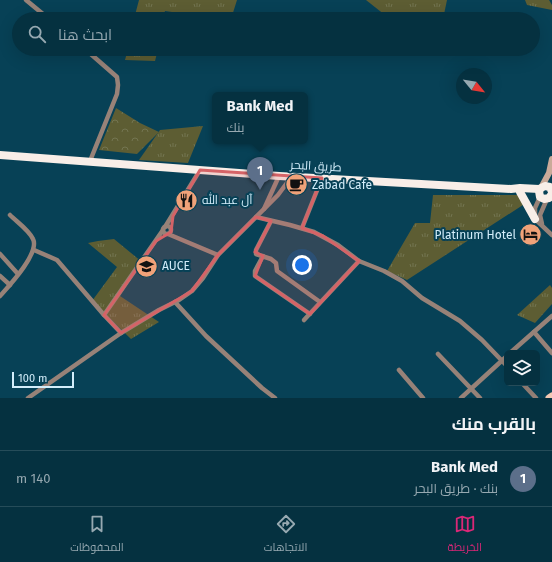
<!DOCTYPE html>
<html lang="ar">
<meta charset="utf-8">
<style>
:root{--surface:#053140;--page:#0e3947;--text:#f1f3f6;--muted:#97a9b1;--line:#264c59;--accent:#db2777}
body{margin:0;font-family:"Fira Sans",Cairo,sans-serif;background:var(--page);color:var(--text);direction:rtl}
.controls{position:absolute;right:12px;bottom:12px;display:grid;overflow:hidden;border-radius:6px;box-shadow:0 4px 16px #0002}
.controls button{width:36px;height:36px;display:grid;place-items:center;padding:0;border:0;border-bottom:1px solid var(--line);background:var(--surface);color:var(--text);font:20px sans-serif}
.compass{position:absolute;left:456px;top:68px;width:36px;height:36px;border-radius:50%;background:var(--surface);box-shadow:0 4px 16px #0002;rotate:120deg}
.scale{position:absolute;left:12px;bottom:10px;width:62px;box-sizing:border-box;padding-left:4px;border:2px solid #d3edfa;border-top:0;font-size:11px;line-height:14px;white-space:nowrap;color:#d3edfa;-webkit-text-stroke:3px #074156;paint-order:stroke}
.you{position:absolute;left:302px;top:265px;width:14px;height:14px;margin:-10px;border:3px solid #fff;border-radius:50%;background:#1a73e8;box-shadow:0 0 0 6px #1a73e833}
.badge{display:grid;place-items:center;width:26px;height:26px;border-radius:50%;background:var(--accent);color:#fff;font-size:13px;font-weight:700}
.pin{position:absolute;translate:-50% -33px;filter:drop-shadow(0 1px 2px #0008)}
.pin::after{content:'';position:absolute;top:21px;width:14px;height:12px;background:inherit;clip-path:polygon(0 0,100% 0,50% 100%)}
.popup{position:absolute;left:212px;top:92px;width:96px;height:52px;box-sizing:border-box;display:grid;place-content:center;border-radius:6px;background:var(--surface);filter:drop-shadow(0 1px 3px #0005);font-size:13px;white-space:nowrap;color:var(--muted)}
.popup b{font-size:15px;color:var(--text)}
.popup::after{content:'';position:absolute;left:50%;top:100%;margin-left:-8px;border:8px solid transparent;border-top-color:var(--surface)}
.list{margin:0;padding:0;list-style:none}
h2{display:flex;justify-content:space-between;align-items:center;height:52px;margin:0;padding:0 16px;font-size:17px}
h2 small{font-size:13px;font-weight:400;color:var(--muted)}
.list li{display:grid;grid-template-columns:26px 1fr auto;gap:12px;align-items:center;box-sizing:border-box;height:56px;padding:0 16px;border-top:1px solid var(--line)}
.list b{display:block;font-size:15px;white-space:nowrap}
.list p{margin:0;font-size:13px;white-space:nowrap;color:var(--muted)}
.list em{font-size:13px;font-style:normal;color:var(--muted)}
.icon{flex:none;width:22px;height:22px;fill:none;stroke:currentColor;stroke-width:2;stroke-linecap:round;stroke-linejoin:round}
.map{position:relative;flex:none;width:552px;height:398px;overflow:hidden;direction:ltr}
.search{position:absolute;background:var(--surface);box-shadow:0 4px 16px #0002;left:12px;right:12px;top:12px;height:44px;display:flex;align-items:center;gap:10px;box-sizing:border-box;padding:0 14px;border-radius:22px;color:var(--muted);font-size:15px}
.sheet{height:108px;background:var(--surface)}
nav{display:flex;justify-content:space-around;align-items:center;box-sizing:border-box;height:56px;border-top:1px solid var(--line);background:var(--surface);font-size:11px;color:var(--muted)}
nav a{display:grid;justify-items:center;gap:2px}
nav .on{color:var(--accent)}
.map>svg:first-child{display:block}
</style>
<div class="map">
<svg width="552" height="398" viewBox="0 0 552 398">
<defs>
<pattern id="grass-tufts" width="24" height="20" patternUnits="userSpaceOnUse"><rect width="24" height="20" fill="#5d5d33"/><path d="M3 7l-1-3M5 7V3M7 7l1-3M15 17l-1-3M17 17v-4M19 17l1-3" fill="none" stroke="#737551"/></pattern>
<pattern id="forest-crowns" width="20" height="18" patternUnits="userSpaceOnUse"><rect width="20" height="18" fill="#5d5d33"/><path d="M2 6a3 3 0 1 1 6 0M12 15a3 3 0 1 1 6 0" fill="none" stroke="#737551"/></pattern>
</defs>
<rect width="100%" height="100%" fill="#074156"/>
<g fill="url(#grass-tufts)">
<polygon points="139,0 237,0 231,19 220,19 165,11 163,19 134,19"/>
<polygon points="366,0 447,0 443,19 390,19"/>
<polygon points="525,0 549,0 552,5 552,10 527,5"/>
<polygon points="128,49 158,49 155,61 125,60"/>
<polygon points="203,126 188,163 139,160 160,130"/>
<polygon points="433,195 520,195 526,203 407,280 387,271 415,223 430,223"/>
<polygon points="114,239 142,262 120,296 159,322 131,339 92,301 117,267 88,243 98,241"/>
<polygon points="550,285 552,288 552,304 535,323 517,315"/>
</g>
<polygon fill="url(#forest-crowns)" points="116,108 140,123 159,132 137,154 99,150"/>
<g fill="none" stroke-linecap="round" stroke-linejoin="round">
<g stroke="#978278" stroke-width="4.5">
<polyline points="26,0 49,19"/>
<polyline points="85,49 117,77 118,85 117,94 90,161"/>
<polyline points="540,197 535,208 535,219 552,235"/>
<polyline points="264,209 279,176"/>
<polyline points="256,217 290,225 314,232 338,245 359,261 384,271 402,281 422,298 460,321 482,340 507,366"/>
<polyline points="271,221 256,250 256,254 271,259 276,263 277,271 320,302"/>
<polyline points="542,224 540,215 547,199"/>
<circle cx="167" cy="230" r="4"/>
<polyline points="165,227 200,170"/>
<polyline points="302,228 322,178"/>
<polyline points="168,234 218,255"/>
<polyline points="34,250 57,260 104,315 121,333"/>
<polyline points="0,254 18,274"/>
<polyline points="263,256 255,271 255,276 310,314"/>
<polyline points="0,276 10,285"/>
<path d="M0 296C9 286 40 253 33 239 29 230 17 222 10 215"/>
<polyline points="175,302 206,336 262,388 275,398"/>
<polyline points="104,315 163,230"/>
<polyline points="304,320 359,261"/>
<polyline points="534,332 552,353"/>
<polyline points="510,353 552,316"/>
<polyline points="438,354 480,398"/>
<polyline points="399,370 423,398"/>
<polyline points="522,383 536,398"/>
<polyline points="28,398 121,333 159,310 179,300 192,291 203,278 218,255 278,195 292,176"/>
<polyline points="461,398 507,356"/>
</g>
<polyline stroke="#caaa99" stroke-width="6" points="542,186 549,173 552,159"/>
<polyline stroke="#f2c8b3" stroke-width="7" points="549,398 552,396"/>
<g stroke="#f8eee8" stroke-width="8">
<polyline points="0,155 279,176 511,189 520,188 539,189"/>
<polyline points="520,192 535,219"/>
<polyline points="552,192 550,187 545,186 541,188 539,191 540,197 544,199 549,198 552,194"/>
</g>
</g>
<path fill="#d56367" fill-opacity="0.2" stroke="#d56367" stroke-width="3" stroke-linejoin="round" d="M200 170 322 178 302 228 323 236 359 261 310 314 255 276 263 256 255 252 271 221 256 217 218 255 192 291 121 333 104 315 156 241 171 232 173 216Z"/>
<defs>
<symbol id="cafe-disc" viewBox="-11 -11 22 22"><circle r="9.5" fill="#f0a279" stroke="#074156"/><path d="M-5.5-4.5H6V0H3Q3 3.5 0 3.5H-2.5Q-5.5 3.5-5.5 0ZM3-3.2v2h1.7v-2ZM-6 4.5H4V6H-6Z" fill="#111"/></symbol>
<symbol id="restaurant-disc" viewBox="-11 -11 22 22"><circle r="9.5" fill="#f0a279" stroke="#074156"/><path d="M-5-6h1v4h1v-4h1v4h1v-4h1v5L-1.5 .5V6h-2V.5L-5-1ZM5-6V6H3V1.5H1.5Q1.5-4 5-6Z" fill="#111"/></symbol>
<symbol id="hotel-disc" viewBox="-11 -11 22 22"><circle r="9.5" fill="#f0a279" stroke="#074156"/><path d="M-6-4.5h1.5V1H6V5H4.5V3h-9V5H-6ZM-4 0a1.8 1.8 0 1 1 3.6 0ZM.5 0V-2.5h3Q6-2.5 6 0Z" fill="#111"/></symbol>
<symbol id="university-disc" viewBox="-11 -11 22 22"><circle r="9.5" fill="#f0a279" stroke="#074156"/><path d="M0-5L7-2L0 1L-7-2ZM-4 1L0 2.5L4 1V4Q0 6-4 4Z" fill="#111"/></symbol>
</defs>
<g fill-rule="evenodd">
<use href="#cafe-disc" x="284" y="172" width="25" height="25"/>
<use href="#restaurant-disc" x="174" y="188" width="25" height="25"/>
<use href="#hotel-disc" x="518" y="222" width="25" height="25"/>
<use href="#university-disc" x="134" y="254" width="25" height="25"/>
</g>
<g text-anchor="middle" stroke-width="4" stroke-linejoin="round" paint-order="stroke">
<g font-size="12" fill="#d3edfa" stroke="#074156">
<text transform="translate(316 166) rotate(3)" y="4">طريق البحر</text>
</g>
<g font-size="12" fill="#d3edfa" stroke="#074156" text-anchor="start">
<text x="312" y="189">Zabad Cafe</text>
<text x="202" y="204">آل عبد الله</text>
<text x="516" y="239" text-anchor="end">Platinum Hotel</text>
<text x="162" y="270">AUCE</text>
</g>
</g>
</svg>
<div class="controls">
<button><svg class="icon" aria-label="layers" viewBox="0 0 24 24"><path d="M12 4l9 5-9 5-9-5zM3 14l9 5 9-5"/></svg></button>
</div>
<svg class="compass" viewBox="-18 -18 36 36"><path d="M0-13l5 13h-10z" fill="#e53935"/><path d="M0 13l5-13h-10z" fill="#97a9b1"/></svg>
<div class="scale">100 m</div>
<div class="you"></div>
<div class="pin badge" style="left:260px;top:190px;background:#5c6f8a">1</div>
<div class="popup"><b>Bank Med</b>بنك</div>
<div class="search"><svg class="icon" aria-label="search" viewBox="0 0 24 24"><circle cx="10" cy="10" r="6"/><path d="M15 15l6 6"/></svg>ابحث هنا</div>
</div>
<section class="sheet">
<h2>بالقرب منك<small></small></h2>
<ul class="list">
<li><span class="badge" style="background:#5c6f8a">1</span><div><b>Bank Med</b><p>بنك · طريق البحر</p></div><em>140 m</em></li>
</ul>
</section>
<nav>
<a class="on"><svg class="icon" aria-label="map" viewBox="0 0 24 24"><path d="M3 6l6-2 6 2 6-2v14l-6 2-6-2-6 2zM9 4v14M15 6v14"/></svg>الخريطة</a>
<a><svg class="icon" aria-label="directions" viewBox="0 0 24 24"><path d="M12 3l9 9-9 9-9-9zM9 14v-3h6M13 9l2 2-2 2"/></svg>الاتجاهات</a>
<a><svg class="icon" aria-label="saved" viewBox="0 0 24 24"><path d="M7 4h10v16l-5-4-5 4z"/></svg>المحفوظات</a>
</nav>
